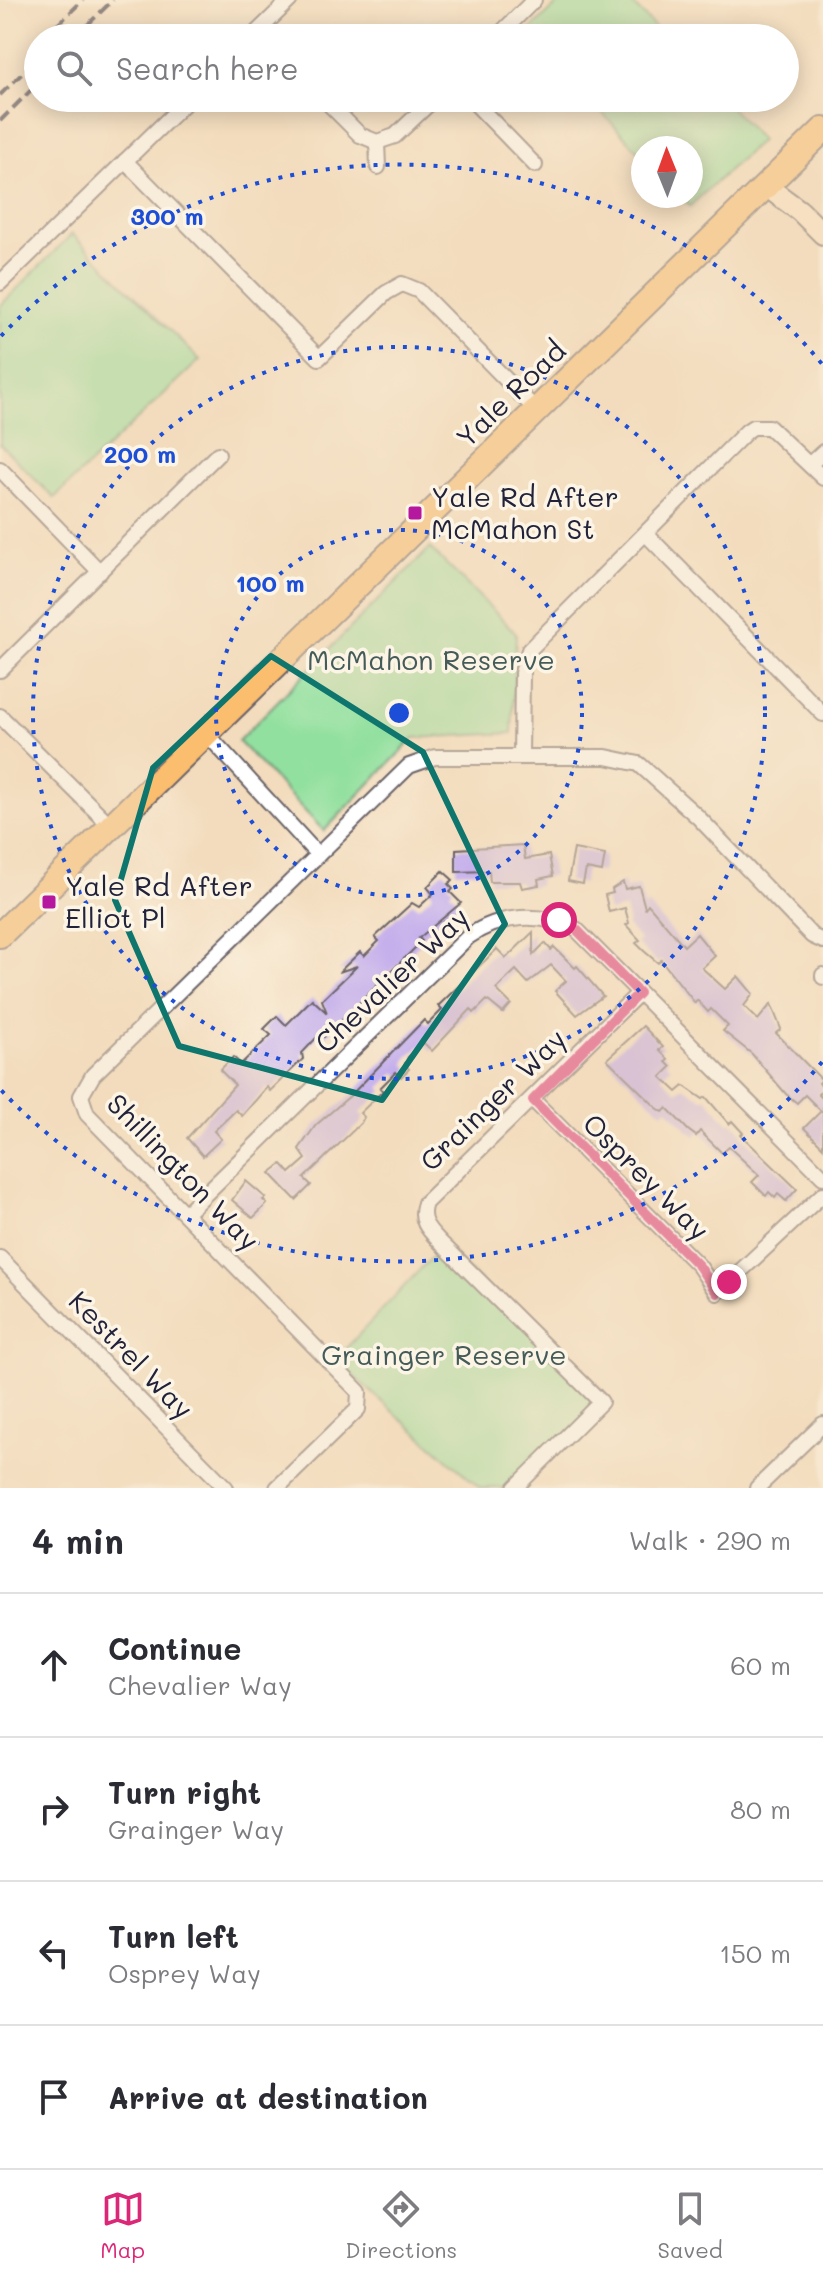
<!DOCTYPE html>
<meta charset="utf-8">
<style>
:root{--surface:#fff;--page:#f7f7f7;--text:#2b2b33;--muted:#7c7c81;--line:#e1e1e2;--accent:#db2777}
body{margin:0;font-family:Mali,sans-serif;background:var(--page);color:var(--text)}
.compass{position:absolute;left:631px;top:136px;width:72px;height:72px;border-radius:50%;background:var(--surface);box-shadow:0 4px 20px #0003;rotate:359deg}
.stop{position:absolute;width:24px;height:24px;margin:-18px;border:6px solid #db2777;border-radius:50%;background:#fff}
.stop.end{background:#db2777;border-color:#fff;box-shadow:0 2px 8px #0008}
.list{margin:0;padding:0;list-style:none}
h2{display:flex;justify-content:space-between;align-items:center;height:104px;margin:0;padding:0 32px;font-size:34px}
h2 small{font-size:26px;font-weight:400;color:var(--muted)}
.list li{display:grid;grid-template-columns:52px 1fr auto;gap:24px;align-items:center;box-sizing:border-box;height:144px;padding:0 32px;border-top:2px solid var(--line)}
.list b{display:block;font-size:30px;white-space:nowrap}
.list p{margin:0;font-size:26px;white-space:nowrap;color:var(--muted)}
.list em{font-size:26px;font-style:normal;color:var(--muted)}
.icon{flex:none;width:44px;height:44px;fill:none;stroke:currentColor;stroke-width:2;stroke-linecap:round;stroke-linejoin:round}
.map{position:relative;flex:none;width:823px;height:1488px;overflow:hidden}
.search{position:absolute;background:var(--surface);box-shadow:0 4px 20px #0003;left:24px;right:24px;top:24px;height:88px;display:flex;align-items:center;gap:20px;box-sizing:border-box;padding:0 28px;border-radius:44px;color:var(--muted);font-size:30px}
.sheet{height:680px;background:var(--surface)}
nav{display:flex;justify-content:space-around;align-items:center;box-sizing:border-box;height:112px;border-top:2px solid var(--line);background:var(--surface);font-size:22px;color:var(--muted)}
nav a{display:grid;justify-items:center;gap:4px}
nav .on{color:var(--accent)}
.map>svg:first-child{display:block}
</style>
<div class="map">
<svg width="823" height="1488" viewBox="0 0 823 1488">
<rect width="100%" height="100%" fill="#fcf5e5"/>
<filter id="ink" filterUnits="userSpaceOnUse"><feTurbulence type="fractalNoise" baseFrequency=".0125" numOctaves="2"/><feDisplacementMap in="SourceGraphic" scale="16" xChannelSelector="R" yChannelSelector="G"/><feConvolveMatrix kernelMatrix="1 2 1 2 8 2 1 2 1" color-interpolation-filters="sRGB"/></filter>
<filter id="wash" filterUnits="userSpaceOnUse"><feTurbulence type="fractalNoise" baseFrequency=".006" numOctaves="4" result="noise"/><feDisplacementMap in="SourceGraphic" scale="32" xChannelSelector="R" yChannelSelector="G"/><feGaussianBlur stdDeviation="1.8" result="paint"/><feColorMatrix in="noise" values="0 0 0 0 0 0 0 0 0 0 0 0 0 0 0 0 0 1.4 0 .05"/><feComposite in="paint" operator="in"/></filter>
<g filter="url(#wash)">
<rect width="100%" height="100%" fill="#f3dcbd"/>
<g fill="#92e09f" stroke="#5a816d" stroke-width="2">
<polygon points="562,0 629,0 665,38 532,38 527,33"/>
<polygon points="588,98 722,98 761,140 690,206 680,196 691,196 691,148 643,148 643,156"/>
<polygon points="72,234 200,360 54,498 0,444 0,306"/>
<polygon points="430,548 516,633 512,733 414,738 324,831 238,741"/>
<polygon points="443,1245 601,1402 515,1488 480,1488 335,1360"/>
</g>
<g id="blocks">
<g fill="#bba3ed">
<polygon points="523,845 525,859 549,855 553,876 538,879 539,885 522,888 520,882 490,882 489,871 456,872 456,849"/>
<polygon points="574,849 605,855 602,872 586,869 583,884 568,881"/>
<polygon points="443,871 453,880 448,884 453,889 450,892 461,903 419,938 422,941 332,1030 324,1037 318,1036 302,1053 303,1059 270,1091 267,1087 242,1116 236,1110 214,1131 221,1139 203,1156 187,1138 235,1085 220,1070 233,1057 241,1064 271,1035 264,1029 277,1016 286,1025 312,999 327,1013 322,1000 357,966 339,972 360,952 364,956 379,941 375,937 412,903 419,907 433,894 427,887"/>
<polygon points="623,882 625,889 639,886 645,908 648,904 684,946 697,934 715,956 702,968 725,989 738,976 753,994 744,1006 758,1020 771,1004 781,1029 776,1033 822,1080 819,1083 823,1089 818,1094 823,1099 823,1147 804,1128 821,1111 805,1095 797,1103 786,1094 752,1054 723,1031 728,1026 711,1009 708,1012 697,1000 695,1003 661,960 658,963 644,951 636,943 640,940 626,925 629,923 625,908 609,912 605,895 613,893 612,889"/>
<polygon points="533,932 533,955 545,943 551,950 554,947 575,968 577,966 603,996 577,1015 555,991 566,981 551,965 528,983 516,970 496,989 511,1004 503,1013 487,1000 474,1013 471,1009 432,1051 424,1043 408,1057 405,1064 409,1069 401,1077 396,1072 380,1088 383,1091 360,1113 364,1117 361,1123 304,1178 311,1185 296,1200 270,1173 282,1164 290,1173 306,1159 299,1149 316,1125 351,1095 424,1020 428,1024 442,1010 438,1006 497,949 506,958"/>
<polygon points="643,1026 663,1047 659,1050 668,1059 666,1062 671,1067 661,1077 677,1092 684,1086 703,1099 706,1097 729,1124 732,1121 743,1133 741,1135 797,1189 786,1201 778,1194 775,1198 769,1192 766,1196 752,1182 759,1175 729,1147 722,1153 700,1131 696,1136 688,1130 667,1108 663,1112 657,1108 607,1059"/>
<polygon points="246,1181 266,1198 263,1200 267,1204 253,1218 232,1200"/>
</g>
</g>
</g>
<g filter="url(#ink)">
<use href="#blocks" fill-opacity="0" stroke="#6b6368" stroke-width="2"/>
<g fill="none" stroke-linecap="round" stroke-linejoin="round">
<defs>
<g id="street">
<polyline points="251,38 290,0"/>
<polyline points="496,38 534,0"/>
<polyline points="323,98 360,135 377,142 395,136 435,98"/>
<polyline points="470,98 535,165"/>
<polyline points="377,142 378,167"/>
<polyline points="125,161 319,358 386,293 402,284 419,291 536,410"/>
<polyline points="0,283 190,98"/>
<polyline points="810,464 823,452"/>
<polyline points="0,469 100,572"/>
<polyline points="646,534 823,714"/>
<polyline points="0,670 218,454"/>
<polyline points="0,716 111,826"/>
<polyline points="206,733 318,855"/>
<polyline points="521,756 522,673 529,650 747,431 753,427 769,427 823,478"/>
<polyline points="823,977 823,975"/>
<polyline points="533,1100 699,1266 717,1293 823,1194"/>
<path d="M186 1213 468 937C500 914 541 912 576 929L823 1177"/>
<polyline points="0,1258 226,1488"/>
<polyline points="277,1488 358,1409 359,1392 87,1114 81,1096 93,1075 409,766 435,757 606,757 639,764 698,817 812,936 823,941"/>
<path d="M515 1488 601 1402 443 1245C430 1231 418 1222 425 1203L639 993"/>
<polyline points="757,1488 823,1424"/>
</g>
<polyline id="secondary" points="766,186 800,211 823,234"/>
<polyline id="primary" points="0,935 823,130"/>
</defs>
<use href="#street" stroke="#6b6368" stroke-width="18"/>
<use href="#secondary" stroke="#6b6368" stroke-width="24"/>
<use href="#primary" stroke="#6b6368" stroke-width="28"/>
<use href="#street" stroke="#fff" stroke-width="14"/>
<use href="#secondary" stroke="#fde5c5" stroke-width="20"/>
<use href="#primary" stroke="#fbbd6e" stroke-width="24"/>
<g stroke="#22223b" stroke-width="4" stroke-dasharray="12 6" stroke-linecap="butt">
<polyline points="44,38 83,0"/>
<polyline points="74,38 113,0"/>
<polyline points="0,95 38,58"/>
<polyline points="0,121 38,83"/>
</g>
</g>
</g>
<g fill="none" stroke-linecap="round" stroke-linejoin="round" filter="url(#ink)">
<polyline stroke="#db2777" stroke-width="10" points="559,920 576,929 639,993 533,1100 699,1266 717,1293 729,1282"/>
</g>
<path d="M0 0H823V1488H0ZM271 656 423 752 505 924 382 1100 179 1046 115 900 153 768Z" fill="#f3dcbd" fill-opacity=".55" fill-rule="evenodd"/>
<path fill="none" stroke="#0f766e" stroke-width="6" stroke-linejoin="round" d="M271 656 423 752 505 924 382 1100 179 1046 115 900 153 768Z"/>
<g fill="none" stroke="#1d4ed8" stroke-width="4" stroke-dasharray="4 8">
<circle cx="399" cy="713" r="183"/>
<circle cx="399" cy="713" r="366"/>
<path d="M822 1062A548 548 0 0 1 1 1090M1 336A548 548 0 0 1 822 364"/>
</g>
<g fill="#b5179e" stroke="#fcf5e5" stroke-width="3">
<rect x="407" y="505" width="16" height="16" rx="4"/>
<rect x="41" y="894" width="16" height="16" rx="4"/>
</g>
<g text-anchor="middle" stroke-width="7" stroke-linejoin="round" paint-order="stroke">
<g font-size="28" fill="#22223b" stroke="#fcf5e5">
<text transform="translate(511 394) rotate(-44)" y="10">Yale Road</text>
<text transform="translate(392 980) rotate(-43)" y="10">Chevalier Way</text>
<text transform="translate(493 1100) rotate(-44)" y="10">Grainger Way</text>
<text transform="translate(183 1172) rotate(46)" y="10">Shillington Way</text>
<text transform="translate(646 1177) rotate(45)" y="10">Osprey Way</text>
<text transform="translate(131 1355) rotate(46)" y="10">Kestrel Way</text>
</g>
<g font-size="28" fill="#22223b" stroke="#fcf5e5" text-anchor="start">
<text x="431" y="507">Yale Rd After<tspan x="431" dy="32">McMahon St</tspan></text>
<text x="65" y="896">Yale Rd After<tspan x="65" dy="32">Elliot Pl</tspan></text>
</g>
<g font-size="28" fill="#445b59" stroke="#fcf5e5">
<text x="431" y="670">McMahon Reserve</text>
<text x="444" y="1365">Grainger Reserve</text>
</g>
</g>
<circle cx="399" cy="713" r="12" fill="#1d4ed8" stroke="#fcf5e5" stroke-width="4"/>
<g font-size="24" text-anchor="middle" font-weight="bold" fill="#1d4ed8" stroke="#fcf5e5" stroke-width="7" stroke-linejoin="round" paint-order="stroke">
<text x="167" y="225">300 m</text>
<text x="140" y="463">200 m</text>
<text x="270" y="592">100 m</text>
</g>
</svg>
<svg class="compass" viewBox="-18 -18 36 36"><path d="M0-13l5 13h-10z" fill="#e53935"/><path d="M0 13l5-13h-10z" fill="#7c7c81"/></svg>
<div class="stop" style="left:559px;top:920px"></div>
<div class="stop end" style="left:729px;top:1282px"></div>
<div class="search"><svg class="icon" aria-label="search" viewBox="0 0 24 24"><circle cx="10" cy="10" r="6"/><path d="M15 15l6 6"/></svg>Search here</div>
</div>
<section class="sheet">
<h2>4 min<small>Walk · 290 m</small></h2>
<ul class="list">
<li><svg class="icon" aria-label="ahead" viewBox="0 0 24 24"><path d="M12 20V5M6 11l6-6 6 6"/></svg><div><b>Continue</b><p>Chevalier Way</p></div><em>60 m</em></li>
<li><svg class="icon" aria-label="right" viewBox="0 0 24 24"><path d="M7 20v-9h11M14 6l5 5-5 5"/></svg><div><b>Turn right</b><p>Grainger Way</p></div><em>80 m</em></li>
<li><svg class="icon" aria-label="left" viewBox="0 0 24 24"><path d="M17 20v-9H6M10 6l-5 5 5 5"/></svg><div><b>Turn left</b><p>Osprey Way</p></div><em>150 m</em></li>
<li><svg class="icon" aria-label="arrive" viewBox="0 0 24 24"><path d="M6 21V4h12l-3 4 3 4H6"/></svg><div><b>Arrive at destination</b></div></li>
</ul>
</section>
<nav>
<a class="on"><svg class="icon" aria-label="map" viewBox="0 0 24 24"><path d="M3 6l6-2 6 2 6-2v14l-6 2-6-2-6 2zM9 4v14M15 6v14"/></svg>Map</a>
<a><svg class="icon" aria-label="directions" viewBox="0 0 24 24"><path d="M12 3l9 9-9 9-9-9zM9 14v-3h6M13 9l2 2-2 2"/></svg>Directions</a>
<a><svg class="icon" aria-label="saved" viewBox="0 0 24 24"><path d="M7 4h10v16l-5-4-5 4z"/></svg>Saved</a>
</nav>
